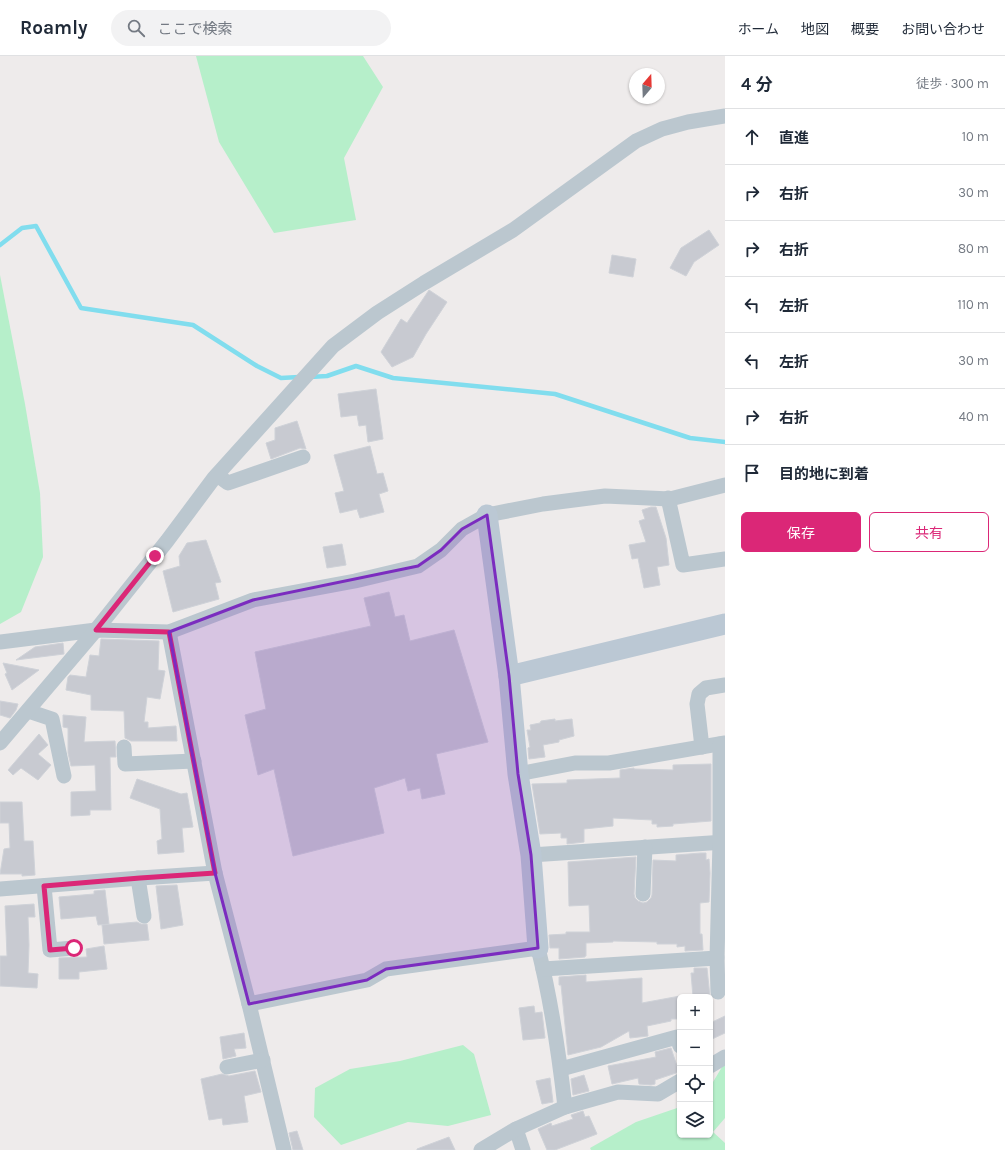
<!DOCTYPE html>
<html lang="ja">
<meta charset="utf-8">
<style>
:root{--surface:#fff;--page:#f2f2f3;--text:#1f2937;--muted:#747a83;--line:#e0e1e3;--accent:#db2777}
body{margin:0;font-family:Karla,"Noto Sans JP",sans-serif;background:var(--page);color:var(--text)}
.controls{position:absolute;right:12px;bottom:12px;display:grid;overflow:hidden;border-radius:6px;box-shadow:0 1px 3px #0004}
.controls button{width:36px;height:36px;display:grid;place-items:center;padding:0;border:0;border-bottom:1px solid var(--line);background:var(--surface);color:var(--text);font:20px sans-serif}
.compass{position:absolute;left:629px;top:12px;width:36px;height:36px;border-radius:50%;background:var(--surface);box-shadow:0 1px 3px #0004;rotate:19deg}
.stop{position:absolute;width:12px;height:12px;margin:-9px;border:3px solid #db2777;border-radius:50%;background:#fff}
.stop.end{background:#db2777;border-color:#fff;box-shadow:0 1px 4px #0008}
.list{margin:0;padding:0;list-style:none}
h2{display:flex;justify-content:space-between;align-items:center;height:52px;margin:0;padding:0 16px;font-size:17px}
h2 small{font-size:13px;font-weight:400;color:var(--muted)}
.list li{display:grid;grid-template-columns:26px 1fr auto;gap:12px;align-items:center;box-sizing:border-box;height:56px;padding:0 16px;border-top:1px solid var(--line)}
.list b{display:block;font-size:15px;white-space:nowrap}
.list em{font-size:13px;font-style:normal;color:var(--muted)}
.actions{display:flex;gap:8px;padding:12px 16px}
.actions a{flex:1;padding:9px 0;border:1px solid var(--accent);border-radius:6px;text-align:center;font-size:14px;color:var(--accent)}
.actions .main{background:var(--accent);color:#fff}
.icon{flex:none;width:22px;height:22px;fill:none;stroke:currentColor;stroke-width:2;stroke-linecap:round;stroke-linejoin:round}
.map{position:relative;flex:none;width:725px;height:1094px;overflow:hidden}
header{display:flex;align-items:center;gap:24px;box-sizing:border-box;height:56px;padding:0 20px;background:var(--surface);border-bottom:1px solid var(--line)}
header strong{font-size:19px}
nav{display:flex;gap:22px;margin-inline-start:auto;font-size:14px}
.search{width:280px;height:36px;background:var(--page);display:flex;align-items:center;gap:10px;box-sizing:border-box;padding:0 14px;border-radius:22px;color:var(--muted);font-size:15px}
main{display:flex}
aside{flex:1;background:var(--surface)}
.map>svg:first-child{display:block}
</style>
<header>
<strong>Roamly</strong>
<div class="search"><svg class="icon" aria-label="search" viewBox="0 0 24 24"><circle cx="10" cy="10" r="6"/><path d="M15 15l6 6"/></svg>ここで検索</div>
<nav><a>ホーム</a><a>地図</a><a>概要</a><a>お問い合わせ</a></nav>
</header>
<main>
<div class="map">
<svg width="725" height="1094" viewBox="0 0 725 1094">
<rect width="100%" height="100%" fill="#eeebeb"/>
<g fill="#b6efca">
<polygon points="196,0 363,0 383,31 344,102 356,164 274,177 219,86"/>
<polygon points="0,219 25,348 40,437 43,501 21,556 0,568"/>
<polygon points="463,989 474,998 491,1059 448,1070 408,1066 341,1089 314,1061 315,1032 350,1013 400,1005"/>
<polygon points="725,1006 725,1062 713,1076 725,1087 725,1094 591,1094 590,1092 636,1066 680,1051 680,1079 710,1079 710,1031"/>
</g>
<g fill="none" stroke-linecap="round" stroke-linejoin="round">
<g stroke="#81ddee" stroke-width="4.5">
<polyline points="0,189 22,172 36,170 81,252 193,269 257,310 281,322 299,321"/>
<polyline points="310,321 327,320 356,310 393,322 555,338 690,382 725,386"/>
</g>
</g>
<g fill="#c8cad1" stroke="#cfd2d8">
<polygon points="709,174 719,189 694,206 686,220 670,212 681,192"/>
<polygon points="612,199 636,203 633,221 609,217"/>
<polygon points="429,234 447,246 426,278 413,301 392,311 381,296 401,263 407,267"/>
<polygon points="376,333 383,383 368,386 366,369 359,370 357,359 341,361 338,338"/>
<polygon points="297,365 306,393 300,392 271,403 266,387 275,384 275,372"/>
<polygon points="370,390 377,418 383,417 388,435 379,438 384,456 360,462 357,453 340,457 335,437 344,435 334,399"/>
<polygon points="651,451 656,451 666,482 669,509 657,511 660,529 644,532 638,502 632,503 629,489 646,486 639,465 645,463 642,454"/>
<polygon points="206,484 221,526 215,527 219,543 173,556 163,515 180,510 179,500 187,487"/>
<polygon points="342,488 346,509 327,512 323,491"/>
<polygon points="389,536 395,561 404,559 410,585 454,574 488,686 436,698 445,738 422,743 420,732 408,735 405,722 374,732 384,777 293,800 274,713 258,719 245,659 266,653 255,596 371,570 364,542"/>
<polygon points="101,583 159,585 158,614 165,615 160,643 147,641 144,666 148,666 148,672 176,670 177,685 131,685 125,682 124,655 91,654 91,639 66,634 68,621 70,619 86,621 90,599 99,600"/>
<polygon points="63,587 64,598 16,604 35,591"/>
<polygon points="3,607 39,614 12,634 5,618 7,617"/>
<polygon points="0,645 18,648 16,654 10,662 0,659"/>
<polygon points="63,659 86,661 84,686 115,685 116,701 110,701 111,754 90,754 90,759 71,760 71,736 96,735 95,709 71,710 68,697 68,672 63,671"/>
<polygon points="555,663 555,665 572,663 574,680 559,684 559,686 543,689 545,701 529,703 528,692 530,691 527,674 531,674 530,669 540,667 541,665"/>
<polygon points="39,678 48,689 38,698 51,709 38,724 21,712 13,719 8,714"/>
<polygon points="711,708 711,765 673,768 673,770 657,771 657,768 652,768 652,764 613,762 613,770 584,773 584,786 567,788 567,782 561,782 561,777 540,778 532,728 567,727 567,724 620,722 620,714 634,712 634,713 673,714 673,709"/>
<polygon points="137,723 181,738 187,737 193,771 182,772 184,796 158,798 157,785 162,783 160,753 130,742"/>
<polygon points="0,746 22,746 24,785 33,785 35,819 22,820 22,818 0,818 4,793 10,792 9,767 0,767"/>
<polygon points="701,797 706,797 706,804 709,803 710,817 709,846 700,847 700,878 702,878 703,894 685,895 685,890 677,891 677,888 657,888 657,886 613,885 613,886 586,887 586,900 585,900 585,901 559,903 559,892 550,892 549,879 566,878 566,876 590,876 589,849 569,850 568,806 636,801 634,838 635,842 638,845 643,847 647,846 651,842 652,839 653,804 676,805 676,799"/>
<polygon points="177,829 183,869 161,873 156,830"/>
<polygon points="105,834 109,868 98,869 96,860 61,863 59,841 94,838 94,835"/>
<polygon points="34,848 35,861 28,861 29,889 28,917 38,918 37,932 0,930 0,900 7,900 5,850"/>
<polygon points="137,866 141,868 147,868 149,884 104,888 102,869"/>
<polygon points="104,890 107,913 79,916 79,923 59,923 59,902 87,901 86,893"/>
<polygon points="694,912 707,912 710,941 693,941 691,917 694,917"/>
<polygon points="586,919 586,926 642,922 642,947 680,940 680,963 671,963 671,965 647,970 648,980 630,982 629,975 601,991 568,999 561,929 559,929 559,921"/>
<polygon points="534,950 535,957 542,956 545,982 523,984 519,952"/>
<polygon points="725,960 725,977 710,984 710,967"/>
<polygon points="244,977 246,992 234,993 236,1000 223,1003 220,981"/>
<polygon points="671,992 679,1016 655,1024 655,1028 651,1029 639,1028 638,1022 612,1028 608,1010 656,1001 655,996"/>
<polygon points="255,1015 261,1036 244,1040 248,1066 223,1069 222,1062 209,1064 201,1023 222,1018 229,1020"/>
<polygon points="584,1019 589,1035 573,1039 571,1023"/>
<polygon points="550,1022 553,1046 542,1048 536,1025"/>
<polygon points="583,1055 585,1061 589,1060 597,1078 555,1094 547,1094 538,1073 551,1067 552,1070 573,1063 571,1059"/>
<polygon points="297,1075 303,1094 293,1094 289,1077"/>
<polygon points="449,1081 455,1094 417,1094 417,1093"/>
</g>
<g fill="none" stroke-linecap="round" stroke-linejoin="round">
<g stroke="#bbc7cf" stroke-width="15">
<polyline points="217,419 228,427 303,401"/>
<polyline points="668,442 683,509 725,503"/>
<path d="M169 576 215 817 249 948 367 924 386 913 538 892C551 944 559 998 565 1051"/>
<polyline points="0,586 96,574 169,576 253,544 355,525 418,510 441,494 462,473 487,459 543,448 605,440 670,443 725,429"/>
<polyline points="28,655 52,663 64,720"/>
<polyline points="0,687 96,574 167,485 214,422 333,290 377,257 424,227 513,174 636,85 662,73 688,66 725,60"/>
<polyline points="124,691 125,708 194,705"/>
<polyline points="702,691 697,648 699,638 706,632 725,629"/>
<polyline points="518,718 575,707 609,707 725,687"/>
<polyline points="531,799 725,786"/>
<polyline points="138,822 144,860"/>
<polyline points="44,830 50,894 74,892"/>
<polyline points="0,833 140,822 215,817"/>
<polyline points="643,838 645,791"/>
<polyline points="543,913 717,902"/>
<polyline points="718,936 717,902 720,786 720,688"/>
<polyline points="249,948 284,1094"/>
<polyline points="710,1010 725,1001"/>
<polyline points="227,1011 263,1004"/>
<polyline points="561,1013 677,981 680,990"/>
<polyline points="516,1073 523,1094"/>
<polyline points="481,1094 516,1073 565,1051 618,1036 658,1038 680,1025"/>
</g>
<g stroke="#bbc8d4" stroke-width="21">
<polyline points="487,459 509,620 518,718 531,799 538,892"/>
<polyline points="509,620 725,568"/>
</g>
</g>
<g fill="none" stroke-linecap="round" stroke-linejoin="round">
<polyline stroke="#db2777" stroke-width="5" points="74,892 50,894 44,830 140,822 215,817 169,576 96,574 155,500"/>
</g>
<path fill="#7b2cbf" fill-opacity="0.2" stroke="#7b2cbf" stroke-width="3" stroke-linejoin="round" d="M487 459 509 620 518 718 531 799 538 892 386 913 367 924 249 948 215 817 169 576 253 544 418 510 441 494 462 473Z"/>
</svg>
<div class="controls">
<button>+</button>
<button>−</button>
<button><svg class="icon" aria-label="locate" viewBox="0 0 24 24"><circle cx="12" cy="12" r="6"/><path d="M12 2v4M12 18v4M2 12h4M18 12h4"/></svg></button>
<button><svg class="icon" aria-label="layers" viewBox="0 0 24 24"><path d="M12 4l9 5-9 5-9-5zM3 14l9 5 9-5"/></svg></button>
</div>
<svg class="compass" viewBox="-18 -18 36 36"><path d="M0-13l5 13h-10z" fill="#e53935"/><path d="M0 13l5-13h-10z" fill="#747a83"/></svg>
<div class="stop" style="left:74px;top:892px"></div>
<div class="stop end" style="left:155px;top:500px"></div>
</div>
<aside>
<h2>4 分<small>徒歩 · 300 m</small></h2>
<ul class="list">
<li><svg class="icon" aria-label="ahead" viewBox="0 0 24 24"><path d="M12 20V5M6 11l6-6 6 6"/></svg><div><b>直進</b></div><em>10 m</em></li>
<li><svg class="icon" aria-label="right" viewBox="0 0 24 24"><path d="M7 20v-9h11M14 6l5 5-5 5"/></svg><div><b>右折</b></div><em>30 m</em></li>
<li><svg class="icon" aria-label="right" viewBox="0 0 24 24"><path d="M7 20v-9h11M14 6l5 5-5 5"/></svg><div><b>右折</b></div><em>80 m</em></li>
<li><svg class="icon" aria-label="left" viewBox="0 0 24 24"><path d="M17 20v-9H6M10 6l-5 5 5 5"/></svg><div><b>左折</b></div><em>110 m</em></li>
<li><svg class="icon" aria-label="left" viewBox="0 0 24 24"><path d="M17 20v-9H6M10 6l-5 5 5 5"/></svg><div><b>左折</b></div><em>30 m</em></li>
<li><svg class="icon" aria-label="right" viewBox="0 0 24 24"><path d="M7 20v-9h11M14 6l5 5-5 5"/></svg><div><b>右折</b></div><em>40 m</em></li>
<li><svg class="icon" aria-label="arrive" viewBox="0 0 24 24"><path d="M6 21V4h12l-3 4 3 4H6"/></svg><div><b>目的地に到着</b></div></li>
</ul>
<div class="actions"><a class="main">保存</a><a>共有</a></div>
</aside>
</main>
